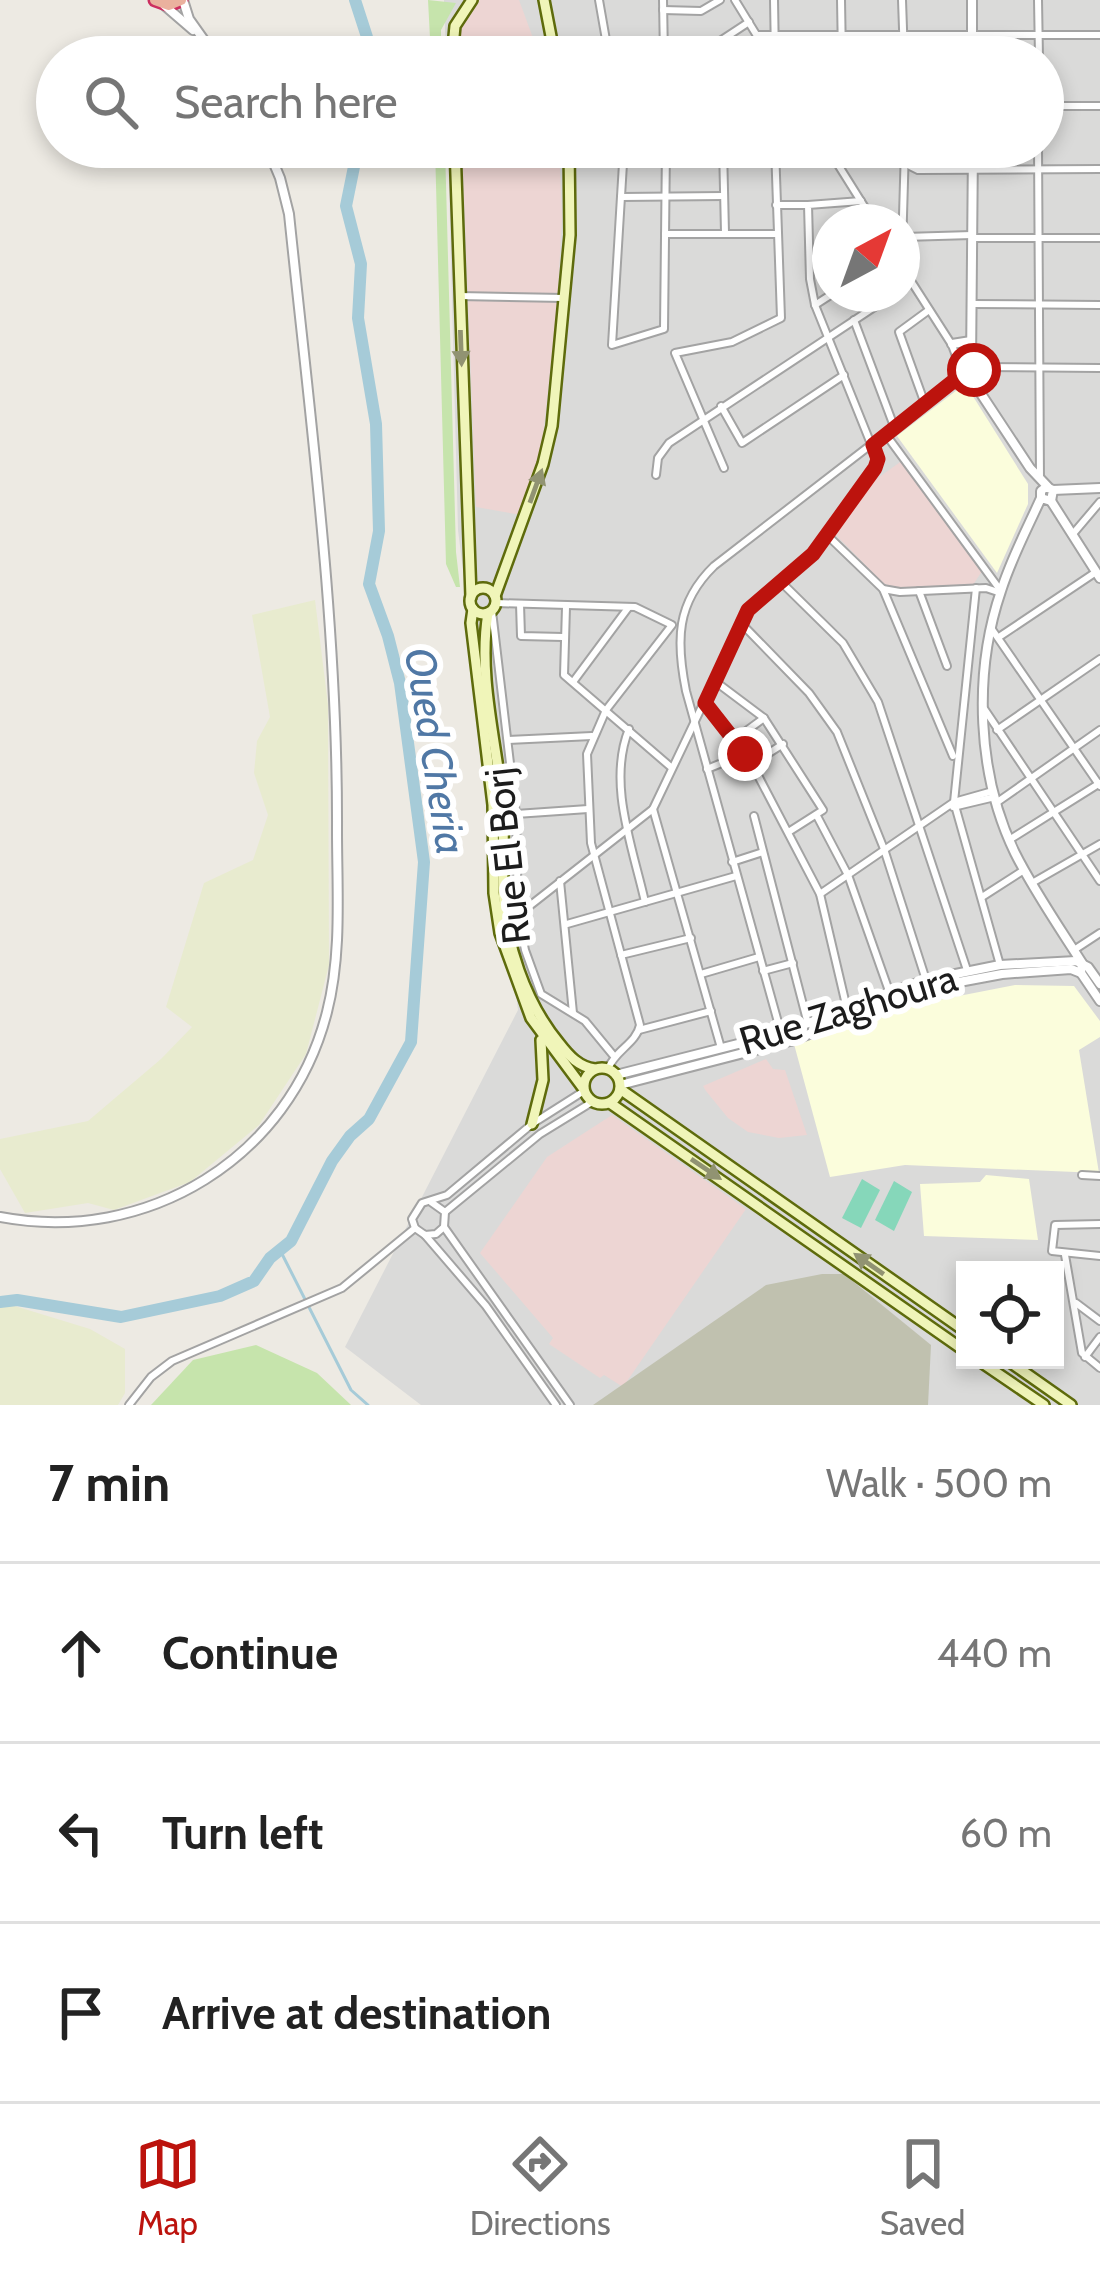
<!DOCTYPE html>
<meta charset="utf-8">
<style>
:root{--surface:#fff;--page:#f6f6f6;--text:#222;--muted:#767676;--line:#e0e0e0;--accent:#bc130d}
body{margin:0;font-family:Cabin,sans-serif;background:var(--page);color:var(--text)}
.controls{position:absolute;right:36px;bottom:36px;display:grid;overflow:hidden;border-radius:0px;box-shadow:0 6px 18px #0003}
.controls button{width:108px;height:108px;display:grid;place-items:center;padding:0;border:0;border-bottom:3px solid var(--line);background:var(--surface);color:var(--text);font:60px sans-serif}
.compass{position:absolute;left:812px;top:204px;width:108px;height:108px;border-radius:50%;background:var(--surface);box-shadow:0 6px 18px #0003;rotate:41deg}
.stop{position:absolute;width:36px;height:36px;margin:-27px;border:9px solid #bc130d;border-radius:50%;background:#fff}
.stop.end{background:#bc130d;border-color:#fff;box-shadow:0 3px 12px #0008}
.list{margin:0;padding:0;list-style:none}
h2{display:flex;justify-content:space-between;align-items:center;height:156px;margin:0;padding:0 48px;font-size:51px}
h2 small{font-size:39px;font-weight:400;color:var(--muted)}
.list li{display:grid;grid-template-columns:78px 1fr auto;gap:36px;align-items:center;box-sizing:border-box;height:180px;padding:0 48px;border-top:3px solid var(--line)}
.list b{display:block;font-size:45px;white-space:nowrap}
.list em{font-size:39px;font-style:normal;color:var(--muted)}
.icon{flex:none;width:66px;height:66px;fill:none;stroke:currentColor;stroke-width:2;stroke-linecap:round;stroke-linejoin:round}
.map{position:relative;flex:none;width:1100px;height:1405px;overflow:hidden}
.search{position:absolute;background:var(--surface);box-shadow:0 6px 18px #0003;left:36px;right:36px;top:36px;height:132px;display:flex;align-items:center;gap:30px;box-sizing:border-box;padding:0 42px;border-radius:66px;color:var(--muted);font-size:45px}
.sheet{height:696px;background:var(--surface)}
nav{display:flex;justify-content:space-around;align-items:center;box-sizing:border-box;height:168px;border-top:3px solid var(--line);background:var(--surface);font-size:33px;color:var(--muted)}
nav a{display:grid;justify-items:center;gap:6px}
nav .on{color:var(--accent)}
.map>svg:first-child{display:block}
</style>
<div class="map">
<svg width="1100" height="1405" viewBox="0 0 1100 1405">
<rect width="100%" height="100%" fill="#edeae3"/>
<path fill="#dadad9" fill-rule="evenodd" d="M444 0H1100V1405H421L345 1347 518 1010 458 530 448 147H1043V57H446ZM830 222H902V294H830ZM965 1270H1055V1360H965Z"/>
<g fill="#edd5d3">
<polygon points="479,0 519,0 540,57 458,57 459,27"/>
<polygon points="462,147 559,147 562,218 557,308 540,463 521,515 476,507"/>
<polygon points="903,460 984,568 973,585 895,589 883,583 830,529 857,493"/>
<polygon points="766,1059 773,1069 785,1070 807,1135 779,1138 748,1132 728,1118 706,1091 703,1086"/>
<polygon points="612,1115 746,1209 623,1387 604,1375 600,1378 549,1344 553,1338 480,1253 547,1157"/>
</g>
<g fill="#fbfddc">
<polygon points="961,387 969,390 1028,484 1028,504 997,573 897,436"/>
<polygon points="1015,985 1074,986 1100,1021 1100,1037 1079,1050 1099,1173 905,1165 830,1177 794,1044 887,1010"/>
<polygon points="986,1175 1029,1179 1038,1240 924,1236 920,1184 980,1182"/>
</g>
<polygon fill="#c0c1af" points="822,1274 844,1274 931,1345 928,1405 593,1405 766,1285"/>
<g fill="#e8ebcf">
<polygon points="315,600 328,705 329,965 306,1054 259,1125 190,1182 114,1210 88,1203 25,1213 0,1169 0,1139 88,1121 161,1059 192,1027 166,1007 204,883 253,860 268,815 254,773 257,741 270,717 252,615"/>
<polygon points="5,1303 90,1329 125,1349 125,1393 118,1405 0,1405 0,1306"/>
</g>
<g fill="#c6e4ac">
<polygon points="428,0 456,3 441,30 441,57 431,57"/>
<polygon points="435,147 445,147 456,552 460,587 456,587 446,564"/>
<polygon points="256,1345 317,1373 351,1405 151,1405 193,1360"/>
</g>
<g fill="#86d7ba">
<polygon points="862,1179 880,1190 861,1228 842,1218"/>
<polygon points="894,1181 912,1192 894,1231 875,1220"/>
</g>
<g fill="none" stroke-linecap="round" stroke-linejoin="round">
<polyline stroke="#a6cbd8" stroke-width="3" points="280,1250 351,1390 368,1405"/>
<g stroke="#a6cbd8" stroke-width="12">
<polyline points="355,0 367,37 365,57"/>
<polyline points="0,1302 17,1300 121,1317 220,1296 254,1281 270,1258 291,1241 332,1161 350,1136 369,1119 411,1042 424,862 400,683 388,636 369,584 379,531 376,424 358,318 361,264 346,206 358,147"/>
</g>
<defs>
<g id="minor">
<polyline points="599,0 609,57"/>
<polyline points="663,0 664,57"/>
<polyline points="735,0 770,57"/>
<polyline points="774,0 775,57"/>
<polyline points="841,0 842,57"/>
<polyline points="902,0 904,57"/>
<polyline points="1038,0 1039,57"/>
<polyline points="663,10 701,11 720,0"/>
<polyline points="757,35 1100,35"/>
<polyline points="663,46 714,45 749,22"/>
<polyline points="1043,106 1100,106"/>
<polyline points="624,147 612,345 664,329 666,147"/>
<polyline points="723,147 725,233"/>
<polyline points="827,147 874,222"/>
<polyline points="1038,147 1040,479"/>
<polyline points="834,158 892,157 918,170 1100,169"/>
<polyline points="571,159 723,158"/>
<polyline points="621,197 724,196"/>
<polyline points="776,205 808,205"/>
<polyline points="665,234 777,234"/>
<polyline points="904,237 972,235"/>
<polyline points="973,238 1100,238"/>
<polyline points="902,250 905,147"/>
<polyline points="902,267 952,345 960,367"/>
<polyline points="459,296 564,298"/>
<polyline points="972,304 1100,305"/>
<polyline points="815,305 832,294"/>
<polyline points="854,320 895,429"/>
<polyline points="973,367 1100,368"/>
<polyline points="925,404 899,332 929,310"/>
<polyline points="721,406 742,443 844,375"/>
<polyline points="887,436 1001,591"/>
<polyline points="724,468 675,353 732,342 781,318 775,147"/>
<polyline points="656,475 658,458 669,443 894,294"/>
<polyline points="826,534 883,589 953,756"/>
<polyline points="1072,535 1100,502"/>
<polyline points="780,581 843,643 878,702 967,970"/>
<polyline points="976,588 954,802 1000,965"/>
<polyline points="883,589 900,592 986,588 998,592"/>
<polyline points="919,591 947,666"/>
<polyline points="496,603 635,607 670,624"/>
<polyline points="520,604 521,636 563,637"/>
<polyline points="566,607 564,675 672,768"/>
<polyline points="492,611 516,814 518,915 525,950 541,994 585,1021 613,1055"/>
<polyline points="740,622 809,693 837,732 884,849 926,980"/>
<polyline points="991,628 1100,786"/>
<polyline points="999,637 1096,572"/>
<polyline points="573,682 628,608"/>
<polyline points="716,682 764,718 823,810 790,831"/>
<polyline points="705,703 752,764 820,894 847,1009"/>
<polyline points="985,710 1100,881"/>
<path d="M629 729C607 783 633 848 645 902"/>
<polyline points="997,730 1100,659"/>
<polyline points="508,740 592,736"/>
<polyline points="734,740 764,718"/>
<polyline points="752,764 783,744"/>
<polyline points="707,769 744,754"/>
<polyline points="996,803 1100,730"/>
<polyline points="953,807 995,797"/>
<polyline points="653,809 721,1048"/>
<polyline points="516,814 588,809"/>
<polyline points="754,816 808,1024"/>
<polyline points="817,816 848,875 889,991"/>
<polyline points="1009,840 1100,783"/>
<polyline points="732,862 763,852"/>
<polyline points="560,881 573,1013"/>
<polyline points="1032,883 1100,844"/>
<polyline points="820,894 954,802 993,791"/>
<polyline points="982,897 1024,870"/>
<polyline points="518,915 653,809 748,610 813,553 875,468 877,459 815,305 810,279 808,205 861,201"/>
<polyline points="567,924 736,876"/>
<polyline points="1074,950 1100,933"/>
<polyline points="621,955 691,938"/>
<polyline points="763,971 793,963"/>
<polyline points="701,974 759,957"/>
<polyline points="639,1030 711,1011"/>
<path d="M781 1033 686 691C676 641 676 603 714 566L961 375"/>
<path d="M608 1069C615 1050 636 1044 640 1025L591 843 587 754 606 710 672 625"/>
<polyline points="1082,1175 1100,1176"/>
<polyline points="445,1212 540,1134 592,1102"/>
<polyline points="1100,1224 1055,1225 1052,1251 1100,1256"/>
<polyline points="444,1227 570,1405"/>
<polyline points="415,1228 425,1235 436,1234 444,1227 445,1212 431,1202"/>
<polyline points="425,1235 486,1306 556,1405"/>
<polyline points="1065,1255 1082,1353 1100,1368"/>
<polyline points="1076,1303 1100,1321"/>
<polyline points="1085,1357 1100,1337"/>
<polyline points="129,1405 151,1377 172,1361 342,1288 415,1228 412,1219 422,1203 447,1195 532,1124 584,1091"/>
</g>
<g id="tertiary">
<polyline points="183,0 189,19 216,57"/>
<polyline points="972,0 972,57"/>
<polyline points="164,5 193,30"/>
<polyline points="952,344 971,341"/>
<circle cx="967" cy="370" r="7"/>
<polyline points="971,364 973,147"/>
<polyline points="970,377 1030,468 1048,487"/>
<polyline points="1053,490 1100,488"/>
<path d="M1041 498 1051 501 1053 490 1046 487 1041 491V498C1027 529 1011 559 1001 591 973 673 977 775 1015 853 1034 891 1059 927 1082 963L1081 973 1100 1001"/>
<polyline points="1051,501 1100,578"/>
<polyline points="616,1075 781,1033 926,980 1000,965 1076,961 1088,967 1100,984"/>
<polyline points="620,1085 790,1041 943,985 1002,974 1071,969 1081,973"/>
<path d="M0 1217C147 1245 290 1158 327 1012 342 954 337 890 337 831 338 625 310 418 289 214L280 178 267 147"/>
</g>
<g id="secondary">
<polyline points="544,0 555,57"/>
<polyline points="452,57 455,26 472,0"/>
<polyline points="455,147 471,597"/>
<circle cx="483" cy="601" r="13"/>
<polyline points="495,596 543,464 552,426 570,235 569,147"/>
<polyline points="473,609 471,623 493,805 494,893 500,933 531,1018 583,1088"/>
<path d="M488 613C478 673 495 737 502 797 505 828 502 858 503 889 505 942 525 1002 559 1043 569 1056 579 1067 595 1069"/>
<circle cx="602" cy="1086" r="18"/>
<polyline points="620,1089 965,1331"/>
<polyline points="610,1103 965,1351"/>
<polyline points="532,1124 543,1080 541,1040"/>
<polyline points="978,1360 1044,1405"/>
<polyline points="1007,1360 1071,1405"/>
</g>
<polyline id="trunk" points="155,0 169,5 181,0"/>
</defs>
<use href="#minor" stroke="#a3a3a3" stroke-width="10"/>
<use href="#tertiary" stroke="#a3a3a3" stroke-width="12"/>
<use href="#secondary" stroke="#5e6b0c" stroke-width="14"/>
<use href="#trunk" stroke="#cc2f60" stroke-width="15"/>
<use href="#minor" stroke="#fff" stroke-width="6"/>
<use href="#tertiary" stroke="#fff" stroke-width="8"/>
<use href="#secondary" stroke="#f0f5b9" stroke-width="9"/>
<use href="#trunk" stroke="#eab19e" stroke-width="10"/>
</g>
<defs><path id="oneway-solid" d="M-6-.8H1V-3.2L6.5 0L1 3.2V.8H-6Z" transform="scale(3)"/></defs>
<g fill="#919372">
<use href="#oneway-solid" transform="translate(461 348) rotate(88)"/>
<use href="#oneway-solid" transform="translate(536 486) rotate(-70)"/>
<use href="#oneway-solid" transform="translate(706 1169) rotate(34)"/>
<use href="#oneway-solid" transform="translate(869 1264) rotate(-145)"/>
</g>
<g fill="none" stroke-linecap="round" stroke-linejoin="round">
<polyline stroke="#bc130d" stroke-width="15" points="745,754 705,703 748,610 813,554 875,468 878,459 873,445 961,375 968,377 974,370"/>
</g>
<g text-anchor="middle" stroke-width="12" stroke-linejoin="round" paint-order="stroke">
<g font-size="39" fill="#1c1c1c" stroke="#fff">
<text transform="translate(507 856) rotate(-96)" y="14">Rue El Borj</text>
<text transform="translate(848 1009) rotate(-17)" y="14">Rue Zaghoura</text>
</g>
<g font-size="42" font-style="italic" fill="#5078a5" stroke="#fff">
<text transform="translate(436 751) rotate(81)" y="15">Oued Cheria</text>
</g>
</g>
</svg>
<div class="controls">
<button><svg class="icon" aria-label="locate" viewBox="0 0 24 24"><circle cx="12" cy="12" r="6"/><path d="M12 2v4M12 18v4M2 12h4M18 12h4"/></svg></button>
</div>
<svg class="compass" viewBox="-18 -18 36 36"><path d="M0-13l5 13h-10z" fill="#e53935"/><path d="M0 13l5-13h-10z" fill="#767676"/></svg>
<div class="stop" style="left:974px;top:370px"></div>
<div class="stop end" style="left:745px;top:754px"></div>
<div class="search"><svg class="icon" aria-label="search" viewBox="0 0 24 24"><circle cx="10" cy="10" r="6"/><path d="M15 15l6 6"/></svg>Search here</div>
</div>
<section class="sheet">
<h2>7 min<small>Walk · 500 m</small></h2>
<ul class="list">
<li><svg class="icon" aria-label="ahead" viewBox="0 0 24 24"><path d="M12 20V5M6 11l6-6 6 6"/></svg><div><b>Continue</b></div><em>440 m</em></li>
<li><svg class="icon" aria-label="left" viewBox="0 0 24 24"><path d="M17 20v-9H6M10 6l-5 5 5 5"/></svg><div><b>Turn left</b></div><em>60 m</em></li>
<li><svg class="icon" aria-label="arrive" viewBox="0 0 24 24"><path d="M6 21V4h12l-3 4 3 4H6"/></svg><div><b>Arrive at destination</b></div></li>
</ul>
</section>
<nav>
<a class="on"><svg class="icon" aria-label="map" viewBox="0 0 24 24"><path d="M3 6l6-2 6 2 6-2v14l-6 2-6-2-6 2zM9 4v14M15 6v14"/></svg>Map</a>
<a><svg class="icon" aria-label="directions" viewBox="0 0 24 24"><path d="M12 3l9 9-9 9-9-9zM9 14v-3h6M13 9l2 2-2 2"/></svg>Directions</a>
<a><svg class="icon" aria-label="saved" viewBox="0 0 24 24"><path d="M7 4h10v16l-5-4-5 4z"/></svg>Saved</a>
</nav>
